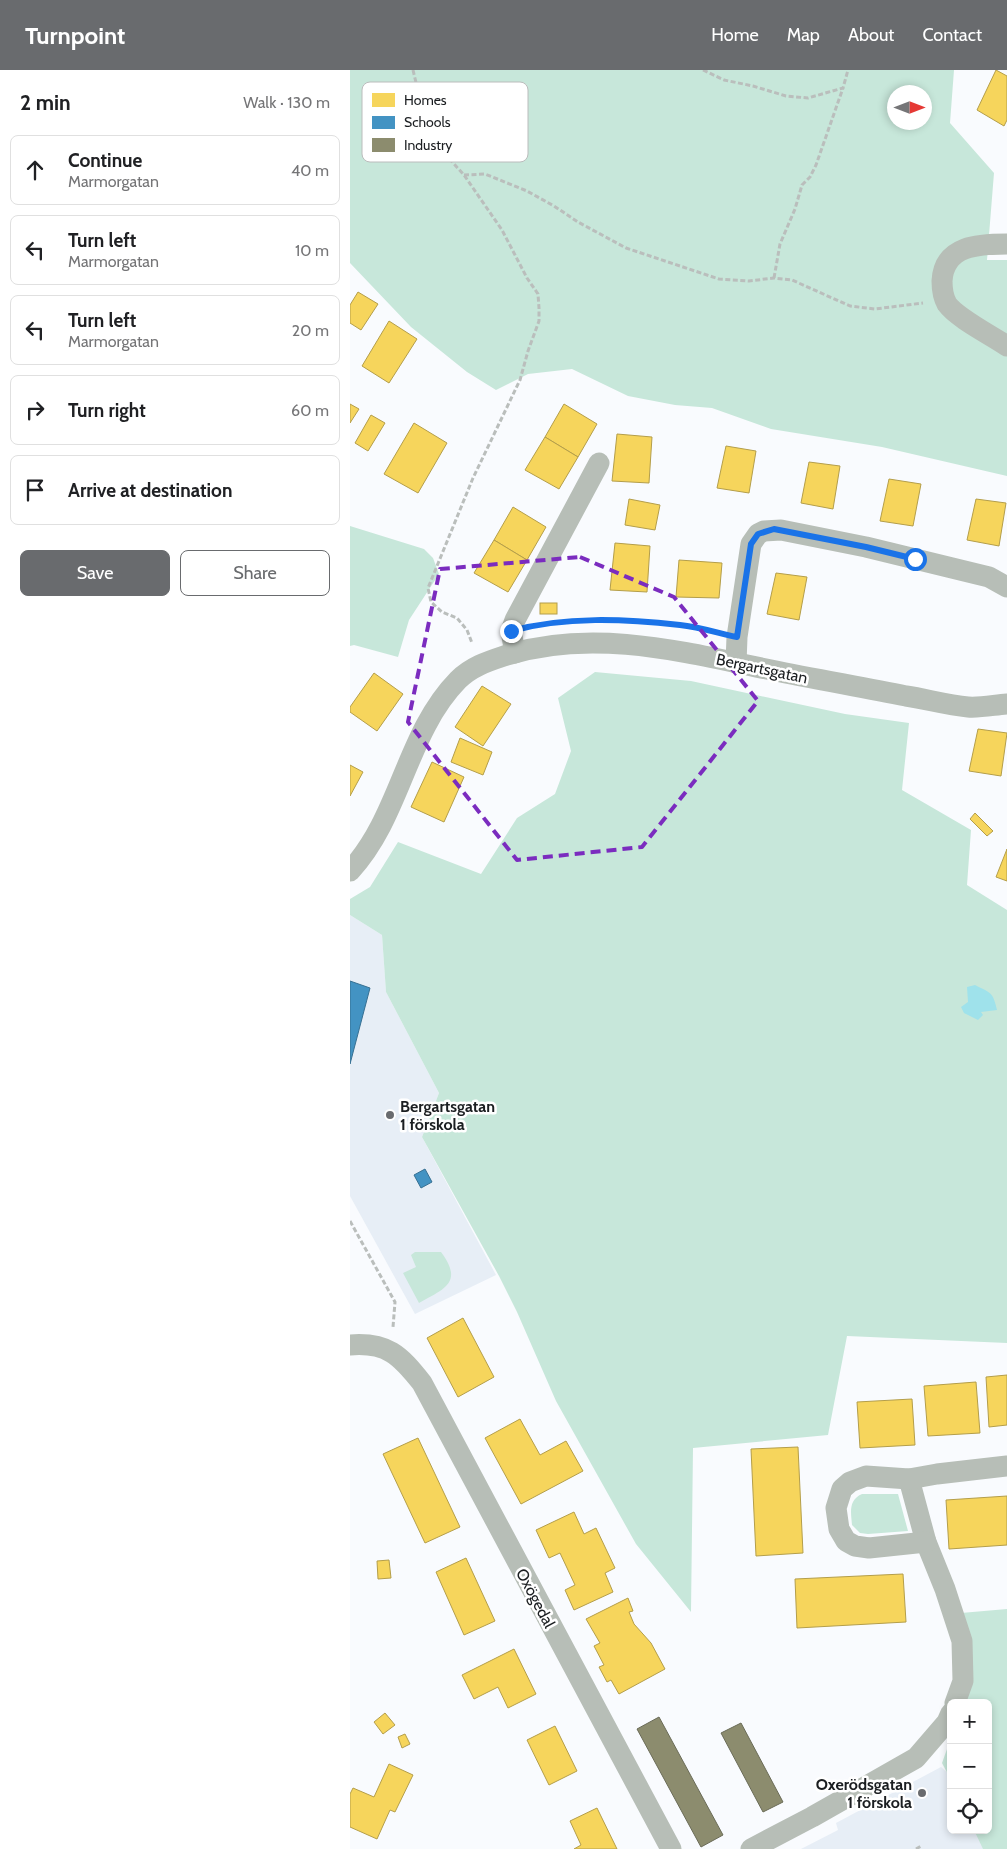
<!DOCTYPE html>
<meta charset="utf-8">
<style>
:root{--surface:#fff;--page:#f6f6f6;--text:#202124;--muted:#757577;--line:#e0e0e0;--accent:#696b6e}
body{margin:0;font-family:Cabin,sans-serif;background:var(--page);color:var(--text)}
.controls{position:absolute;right:15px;bottom:15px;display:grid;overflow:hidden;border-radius:8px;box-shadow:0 2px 8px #0003}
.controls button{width:45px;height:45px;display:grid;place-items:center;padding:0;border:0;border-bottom:1px solid var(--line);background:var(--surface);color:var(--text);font:25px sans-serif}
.compass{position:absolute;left:537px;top:15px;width:45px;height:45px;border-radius:50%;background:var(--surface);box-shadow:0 2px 8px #0003;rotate:90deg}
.stop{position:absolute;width:15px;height:15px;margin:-11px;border:4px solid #1a73e8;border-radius:50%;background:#fff}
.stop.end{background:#1a73e8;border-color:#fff;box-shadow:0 1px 5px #0008}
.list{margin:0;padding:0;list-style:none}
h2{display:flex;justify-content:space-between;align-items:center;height:65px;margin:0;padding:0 20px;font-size:21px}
h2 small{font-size:16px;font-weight:400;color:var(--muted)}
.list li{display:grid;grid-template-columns:32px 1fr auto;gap:15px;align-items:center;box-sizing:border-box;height:70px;margin:0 10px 10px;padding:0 10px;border:1px solid var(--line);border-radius:8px}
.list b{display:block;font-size:19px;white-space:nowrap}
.list p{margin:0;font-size:16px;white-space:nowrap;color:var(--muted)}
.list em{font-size:16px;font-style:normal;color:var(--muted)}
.actions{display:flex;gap:10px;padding:15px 20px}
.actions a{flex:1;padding:11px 0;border:1px solid var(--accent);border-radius:8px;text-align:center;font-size:18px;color:var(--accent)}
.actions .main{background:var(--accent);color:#fff}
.icon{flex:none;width:28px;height:28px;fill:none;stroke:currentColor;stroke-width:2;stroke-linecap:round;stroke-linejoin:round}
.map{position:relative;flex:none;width:657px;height:1779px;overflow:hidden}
header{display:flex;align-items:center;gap:30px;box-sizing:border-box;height:70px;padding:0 25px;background:var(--accent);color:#fff}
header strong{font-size:24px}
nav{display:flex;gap:28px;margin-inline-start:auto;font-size:18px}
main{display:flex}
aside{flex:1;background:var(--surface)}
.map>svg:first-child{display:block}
</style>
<header>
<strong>Turnpoint</strong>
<nav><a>Home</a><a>Map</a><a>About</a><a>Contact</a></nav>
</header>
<main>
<aside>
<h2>2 min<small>Walk · 130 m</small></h2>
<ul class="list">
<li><svg class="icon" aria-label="ahead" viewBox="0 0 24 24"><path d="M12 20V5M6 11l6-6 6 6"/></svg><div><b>Continue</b><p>Marmorgatan</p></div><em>40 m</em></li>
<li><svg class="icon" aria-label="left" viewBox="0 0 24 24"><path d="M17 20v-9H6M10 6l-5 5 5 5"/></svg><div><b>Turn left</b><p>Marmorgatan</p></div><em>10 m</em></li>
<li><svg class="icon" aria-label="left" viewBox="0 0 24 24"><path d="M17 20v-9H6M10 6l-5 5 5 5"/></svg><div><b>Turn left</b><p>Marmorgatan</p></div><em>20 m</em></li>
<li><svg class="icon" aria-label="right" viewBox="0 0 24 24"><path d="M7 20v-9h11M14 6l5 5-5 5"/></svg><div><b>Turn right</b></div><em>60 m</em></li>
<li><svg class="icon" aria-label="arrive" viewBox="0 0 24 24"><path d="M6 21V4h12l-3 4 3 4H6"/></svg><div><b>Arrive at destination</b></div></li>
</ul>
<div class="actions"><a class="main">Save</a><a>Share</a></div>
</aside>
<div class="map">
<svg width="657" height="1779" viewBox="0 0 657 1779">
<rect width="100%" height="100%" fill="#f9fbfe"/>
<g fill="#e7eef6">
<polygon points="0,845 32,865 36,922 89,1023 72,1067 146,1205 65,1244 0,1126"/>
<polygon points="591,1697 601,1706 601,1760 638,1760 657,1779 451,1779 488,1760 486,1753"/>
</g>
<g fill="#c7e7da" fill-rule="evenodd">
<path d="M0 0H604L600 53 644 103 637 190H657V406L532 377 421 359 362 338 325 335 278 326 222 299 178 304 146 320 117 302 61 257 0 193ZM544 22H574V52H544Z"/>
<polygon points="0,456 74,479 83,488 89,504 59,550 48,587 4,575 0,576"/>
<polygon points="245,602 341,611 495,644 559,653 552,720 621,760 617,815 657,840 657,1273 497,1266 478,1365 343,1378 341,1542 286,1474 206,1331 167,1242 149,1206 72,1067 89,1023 36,922 32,865 0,845 0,829 20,817 48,772 131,804 167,748 205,724 221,681 208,628"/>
<path d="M65 1182H91C114 1213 94 1219 69 1233L53 1203 66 1197 61 1185Z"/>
<path d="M512 1424H548L558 1461 518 1464 510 1463 502 1455C501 1443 498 1430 512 1424Z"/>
<polygon points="657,1539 657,1779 633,1779 624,1760 638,1760 638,1633 613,1633 611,1543"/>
<polygon points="601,1668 601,1710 592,1693"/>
</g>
<path fill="#9fe2eb" d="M625 915C641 923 643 922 647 940L631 942 633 945 628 950 614 943 611 937 618 932 617 917Z"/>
<g fill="#f6d55c" stroke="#b49e4a">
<polygon points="646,0 657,6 657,50 654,56 627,40"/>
<polygon points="8,222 28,234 11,260 0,253 0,235"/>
<polygon points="39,251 67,269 39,313 12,296"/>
<polygon points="0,334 9,339 0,353"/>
<polygon points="214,334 247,354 228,387 195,367"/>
<polygon points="21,345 35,353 18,381 5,373"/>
<polygon points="64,353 97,373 68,423 34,404"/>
<polygon points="267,364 302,367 299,413 262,411"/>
<polygon points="195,367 228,387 209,419 175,400"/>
<polygon points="376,376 406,381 399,423 367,418"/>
<polygon points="459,392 490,396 483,439 451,433"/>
<polygon points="539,409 571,414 563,456 530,451"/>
<polygon points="279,429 310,435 305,460 275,455"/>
<polygon points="626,429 656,433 649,476 617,470"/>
<polygon points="163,437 196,457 177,490 144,470"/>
<polygon points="144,470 177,490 158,522 124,503"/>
<polygon points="265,473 300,476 297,522 260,520"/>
<polygon points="329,490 372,493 369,528 326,527"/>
<polygon points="426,503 457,507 449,550 417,544"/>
<rect x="190" y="533" width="17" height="11"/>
<polygon points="24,603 53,624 27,661 0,642 0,637"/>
<polygon points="132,616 161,634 133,676 105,657"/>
<polygon points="628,659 657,663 651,706 619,701"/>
<polygon points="110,668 142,682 133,705 101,692"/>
<polygon points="82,692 114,707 94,752 61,737"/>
<polygon points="0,695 13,702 0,726"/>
<polygon points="625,743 643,761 637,766 620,749"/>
<polygon points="657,779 657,811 646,807"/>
<polygon points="113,1248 144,1307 108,1327 77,1268"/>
<polygon points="657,1305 657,1355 639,1357 636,1307"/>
<polygon points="626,1312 630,1363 578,1366 574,1316"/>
<polygon points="562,1329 565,1375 510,1378 507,1332"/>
<polygon points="170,1349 190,1385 216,1371 233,1401 171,1434 135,1368"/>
<polygon points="68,1368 110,1457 75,1473 33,1384"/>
<polygon points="448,1377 453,1483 406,1486 401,1379"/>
<polygon points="657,1426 657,1475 599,1479 596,1430"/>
<polygon points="224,1442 234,1464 246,1458 265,1498 255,1503 263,1522 224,1540 215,1520 225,1515 210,1483 199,1488 186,1460"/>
<polygon points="116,1488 145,1551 114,1565 86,1502"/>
<polygon points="39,1490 41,1508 28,1509 27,1491"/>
<polygon points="553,1504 556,1552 447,1558 445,1509"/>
<polygon points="278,1528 283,1541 279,1542 284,1554 301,1573 315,1599 269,1624 261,1610 257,1612 249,1597 254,1595 244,1576 250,1573 236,1549"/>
<polygon points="164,1579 186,1624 158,1638 148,1617 124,1629 112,1605"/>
<polygon points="35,1643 45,1655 33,1664 24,1652"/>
<polygon points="205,1656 227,1701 199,1715 177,1670"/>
<polygon points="55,1664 60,1674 52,1678 48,1667"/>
<polygon points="39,1694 63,1705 45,1742 40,1740 27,1769 0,1757 0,1724 3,1718 24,1727"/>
<polygon points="247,1738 267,1779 224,1779 231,1775 220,1751"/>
</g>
<g fill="#4393c3" stroke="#377092">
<polygon points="0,911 20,918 0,994"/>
<polygon points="75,1099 82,1112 71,1118 64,1105"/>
</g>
<g fill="#8c8c6e" stroke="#6a6b57">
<polygon points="309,1647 373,1765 351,1777 287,1659"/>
<polygon points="391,1653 433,1732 413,1742 371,1663"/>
</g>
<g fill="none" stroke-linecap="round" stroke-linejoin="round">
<g stroke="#babebc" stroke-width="3" stroke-dasharray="5 2.5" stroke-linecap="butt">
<polyline points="63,0 75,50 87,75 114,105 152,160 177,208 188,224 189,238 189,251 178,281 170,310 123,408 78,518 81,532 92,542 107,548 117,560 122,573"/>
<polyline points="353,0 374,10 403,16 436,26 458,28 493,18 498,0"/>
<polyline points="114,105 135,104 177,121 204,136 228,152 276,178 369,209 399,211 424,208 442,210 500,236 525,239 573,233"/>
<polyline points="424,208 430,174 445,139 452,115 460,107 466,95 493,18"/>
<polyline points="0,1151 45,1232 43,1257"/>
<polyline points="566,1779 571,1776"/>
</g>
<g stroke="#b7beb7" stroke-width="21">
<path d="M657 174C629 174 594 175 592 211 592 219 593 227 597 234 607 248 641 265 657 276"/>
<polyline points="165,583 161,561 165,550 249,393"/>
<polyline points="386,593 387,567 401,474 408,464 414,461 431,460 516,477 639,507 657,517"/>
<path d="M0 801C51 746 56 663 108 610 122 596 139 591 157 585 244 558 334 582 421 600 465 609 511 617 556 626 576 629 597 635 618 637 630 638 644 635 657 634"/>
<path d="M0 1275C37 1272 50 1285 72 1313L321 1779"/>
<polyline points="559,1409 576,1472 595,1519 612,1571 613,1611 605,1633"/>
<polyline points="576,1472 519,1478 505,1476 496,1471 489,1459 486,1438 492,1419 500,1412 516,1406 559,1409 587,1404 657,1396"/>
<polyline points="401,1779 462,1747 566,1688 597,1652 601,1643"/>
</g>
</g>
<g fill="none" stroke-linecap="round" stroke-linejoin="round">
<path stroke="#1a73e8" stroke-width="6" d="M161 561C215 546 275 549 330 555 349 557 368 563 387 567L401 474 408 464 424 459 516 477 565 489"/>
</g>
<path fill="none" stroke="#7b2cbf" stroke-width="4" stroke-dasharray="10 6" stroke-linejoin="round" d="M230 487 324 527 408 631 292 777 167 790 58 652 90 499Z"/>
<g fill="#696b6e" stroke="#fff" stroke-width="2">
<circle cx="40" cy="1045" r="5"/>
<circle cx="572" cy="1723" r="5"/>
</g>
<g text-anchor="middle" stroke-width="5" stroke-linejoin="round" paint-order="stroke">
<g font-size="16" fill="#1b1e21" stroke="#fff">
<text transform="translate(412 598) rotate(12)" y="6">Bergartsgatan</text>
<text transform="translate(186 1528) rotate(62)" y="6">Oxögedal</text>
</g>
<g font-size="16" font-weight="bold" fill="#1b1e21" stroke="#fff" text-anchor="start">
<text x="50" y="1042">Bergartsgatan<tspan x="50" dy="18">1 förskola</tspan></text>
<text x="562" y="1720" text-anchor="end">Oxerödsgatan<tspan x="562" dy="18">1 förskola</tspan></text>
</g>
</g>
<rect x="12" y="12" width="166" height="80" rx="8" fill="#fff" stroke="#bbbcbc" stroke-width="1"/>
<rect x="22" y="23" width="23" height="14" fill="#f6d55c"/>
<rect x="22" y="46" width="23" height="13" fill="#4393c3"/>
<rect x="22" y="68" width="23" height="14" fill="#8c8c6e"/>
<g font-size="14" fill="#1b1e21">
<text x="54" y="35">Homes</text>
<text x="54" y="57">Schools</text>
<text x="54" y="80">Industry</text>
</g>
</svg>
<div class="controls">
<button>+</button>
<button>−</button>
<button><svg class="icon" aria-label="locate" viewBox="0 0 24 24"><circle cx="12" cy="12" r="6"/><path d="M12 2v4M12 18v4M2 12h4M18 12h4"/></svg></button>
</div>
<svg class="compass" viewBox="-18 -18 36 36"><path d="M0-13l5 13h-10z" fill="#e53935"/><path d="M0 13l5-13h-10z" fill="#757577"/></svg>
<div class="stop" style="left:565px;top:489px"></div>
<div class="stop end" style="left:161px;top:561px"></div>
</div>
</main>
